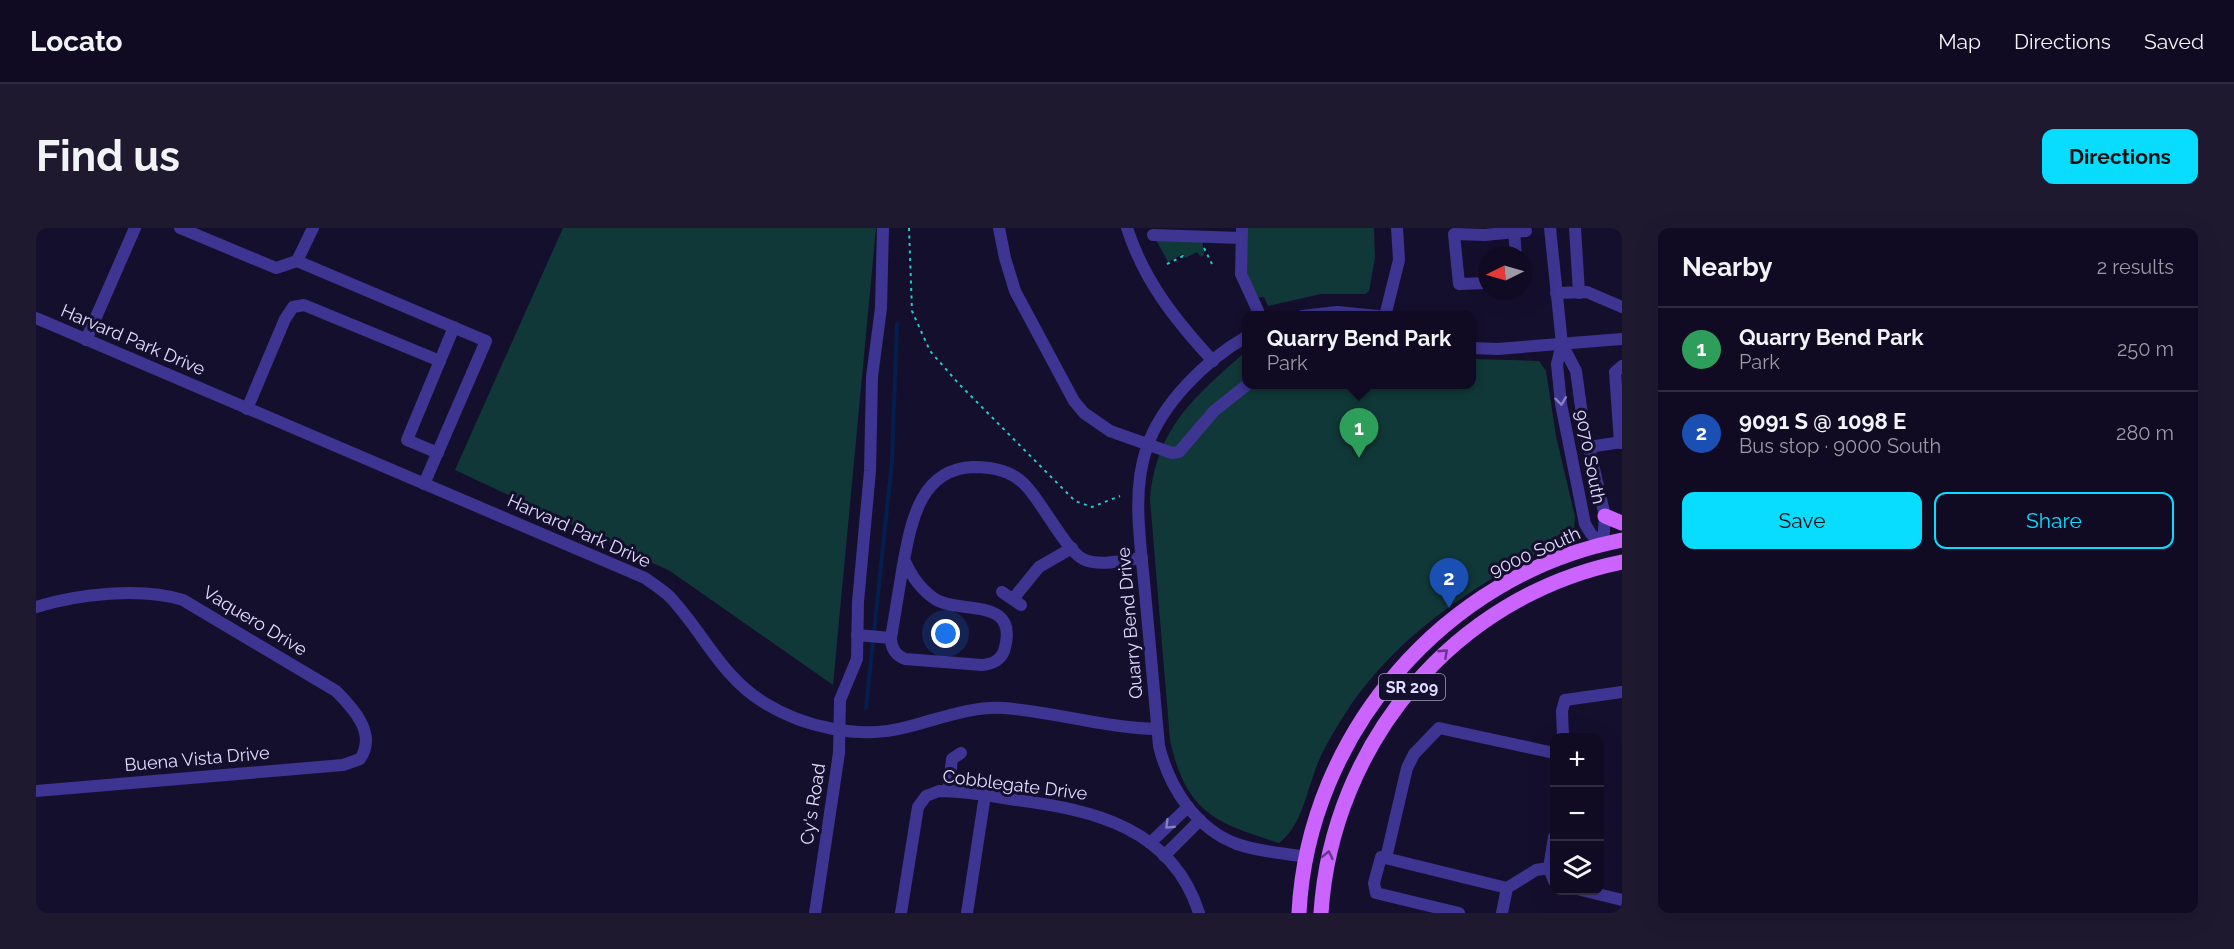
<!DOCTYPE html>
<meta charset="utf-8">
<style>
:root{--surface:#100b22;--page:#1e192f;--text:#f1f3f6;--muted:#9c9ba5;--line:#302b40;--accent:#08dcff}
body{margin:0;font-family:Raleway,sans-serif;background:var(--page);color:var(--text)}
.controls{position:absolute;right:18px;bottom:18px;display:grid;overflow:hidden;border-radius:12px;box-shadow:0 6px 24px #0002}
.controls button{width:54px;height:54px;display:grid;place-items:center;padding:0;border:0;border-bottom:2px solid var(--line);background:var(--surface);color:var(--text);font:30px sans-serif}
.compass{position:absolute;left:1442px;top:18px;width:54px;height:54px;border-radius:50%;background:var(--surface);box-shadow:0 6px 24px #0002;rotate:265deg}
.you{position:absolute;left:910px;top:406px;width:21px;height:21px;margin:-15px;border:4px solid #fff;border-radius:50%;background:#1a73e8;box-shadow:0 0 0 9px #1a73e833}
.badge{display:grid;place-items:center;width:39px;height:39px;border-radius:50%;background:var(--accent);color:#fff;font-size:20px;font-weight:700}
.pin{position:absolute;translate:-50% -50px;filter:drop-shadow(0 2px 3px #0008)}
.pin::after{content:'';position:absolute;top:32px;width:21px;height:18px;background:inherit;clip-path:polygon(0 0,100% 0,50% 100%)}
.popup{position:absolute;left:1206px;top:83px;width:234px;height:78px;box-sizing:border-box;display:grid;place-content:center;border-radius:12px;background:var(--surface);filter:drop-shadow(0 2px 4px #0005);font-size:20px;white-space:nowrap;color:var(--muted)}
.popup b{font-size:22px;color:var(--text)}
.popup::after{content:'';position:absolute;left:50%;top:100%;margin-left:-12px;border:12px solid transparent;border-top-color:var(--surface)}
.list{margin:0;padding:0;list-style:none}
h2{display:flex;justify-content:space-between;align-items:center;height:78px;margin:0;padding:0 24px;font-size:26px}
h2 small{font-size:20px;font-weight:400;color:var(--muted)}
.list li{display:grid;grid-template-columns:39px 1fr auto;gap:18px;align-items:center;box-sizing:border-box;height:84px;padding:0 24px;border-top:2px solid var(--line)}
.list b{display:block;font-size:22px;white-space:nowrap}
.list p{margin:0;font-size:20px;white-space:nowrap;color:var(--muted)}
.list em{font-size:20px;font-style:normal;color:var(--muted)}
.actions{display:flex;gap:12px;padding:18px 24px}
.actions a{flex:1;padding:14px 0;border:2px solid var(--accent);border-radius:12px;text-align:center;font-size:21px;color:var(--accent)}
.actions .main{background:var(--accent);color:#111}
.icon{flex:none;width:33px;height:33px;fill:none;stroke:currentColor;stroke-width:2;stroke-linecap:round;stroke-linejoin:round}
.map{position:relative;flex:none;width:1586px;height:685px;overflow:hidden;border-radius:12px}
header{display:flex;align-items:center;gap:36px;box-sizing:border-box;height:84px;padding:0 30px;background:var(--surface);border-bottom:2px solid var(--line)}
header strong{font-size:28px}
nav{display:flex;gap:33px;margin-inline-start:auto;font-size:21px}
.intro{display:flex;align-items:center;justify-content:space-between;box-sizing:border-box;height:144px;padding:0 36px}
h1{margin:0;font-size:42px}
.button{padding:15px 27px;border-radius:12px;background:var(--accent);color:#111;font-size:21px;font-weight:700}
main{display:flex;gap:36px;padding:0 36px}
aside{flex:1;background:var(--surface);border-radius:12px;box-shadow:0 6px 24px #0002}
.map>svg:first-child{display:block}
</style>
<header>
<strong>Locato</strong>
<nav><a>Map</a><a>Directions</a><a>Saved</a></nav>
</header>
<div class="intro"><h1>Find us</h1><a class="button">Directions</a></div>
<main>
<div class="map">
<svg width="1586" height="685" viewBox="0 0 1586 685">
<rect width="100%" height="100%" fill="#150f2e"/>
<g fill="#113838">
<polygon points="527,0 840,0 797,457 634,343 419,242"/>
<polygon points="1207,0 1338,0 1339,30 1333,63 1329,66 1285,66 1232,78 1228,69 1217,70 1207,47"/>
<polygon points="1119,10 1166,10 1168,27 1165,29 1161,24 1149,30 1147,26 1132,34"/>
<path d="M1210 123V156H1436V131L1503 133 1510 143 1520 208 1539 289 1538 304C1519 322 1496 326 1475 339 1412 376 1359 415 1316 475 1305 492 1292 512 1284 530 1271 558 1268 596 1243 615 1177 594 1150 584 1134 512L1114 271C1121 198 1159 169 1210 123Z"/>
</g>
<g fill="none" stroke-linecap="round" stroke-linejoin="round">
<polyline stroke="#051e50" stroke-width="4" points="830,480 856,233 861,96"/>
<g stroke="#24cbc7" stroke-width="2" stroke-dasharray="3 4.5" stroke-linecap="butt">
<polyline points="873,0 876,83 894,123 923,156 1039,273 1056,279 1084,268"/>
<polyline points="1168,20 1176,36"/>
<polyline points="1131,36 1147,28 1148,31"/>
</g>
<g stroke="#3d3591" stroke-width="12">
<polyline points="144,0 240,40 261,33 277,0"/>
<polyline points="963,0 969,30 979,63 1038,173 1048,185 1074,203 1136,225 1143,224 1178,183 1212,156"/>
<path d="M1091 0C1108 53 1140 93 1177 133"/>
<polyline points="1206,0 1205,46 1222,83"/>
<polyline points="1514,0 1526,116 1540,143 1547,194 1569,288 1567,316 1555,306 1549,296 1525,176 1521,136 1526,116"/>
<polyline points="1539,0 1543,65"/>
<polyline points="1478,4 1480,27"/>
<polyline points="1117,7 1205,10"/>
<polyline points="261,33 450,113 388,256"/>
<polyline points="1451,55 1423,56 1418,6 1449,7 1490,3"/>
<polyline points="1520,65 1551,64 1586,79"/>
<polyline points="1266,88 1301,84 1342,88"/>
<polyline points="1349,88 1363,32 1361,0"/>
<path d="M0 90 609 350C617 356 627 362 634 369 667 404 685 448 727 474 767 499 824 512 871 499 903 491 934 478 968 480 1020 484 1069 500 1121 501"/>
<path d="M1210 109C1170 132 1126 175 1111 219 1095 264 1105 317 1109 364 1114 415 1118 467 1123 518 1133 559 1160 601 1201 616 1223 624 1248 625 1270 629"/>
<polyline points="50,112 99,0"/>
<polyline points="1436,120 1461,121 1586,111"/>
<polyline points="211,181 249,91 257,79 268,77 404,133"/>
<polyline points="1584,215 1579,144 1586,138"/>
<polyline points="1553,219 1586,214"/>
<polyline points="402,225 371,212 418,99"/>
<path d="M868 331C875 348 884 361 899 371 923 387 985 367 968 423 964 433 956 436 946 437L869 431C859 427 855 420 855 410 859 386 863 362 867 337 875 296 883 241 937 239 958 239 977 243 991 259 1006 275 1031 323 1047 331 1064 339 1089 332 1106 330"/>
<polyline points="966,364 985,377"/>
<polyline points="977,371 1003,339 1036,320"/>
<path d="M0 379C42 366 105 359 147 372L300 463C318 481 341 506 324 531L307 537 0 563"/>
<polyline points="821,407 855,410"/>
<polyline points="1527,509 1526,483 1529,472 1586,464"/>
<polyline points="912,563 916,531 925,525"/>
<polyline points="1518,609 1513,640 1518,653"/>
<polyline points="1114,615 1152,579"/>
<polyline points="1128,628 1164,592"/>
<polyline points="1350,630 1371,540 1378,526 1403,500 1518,525"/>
<polyline points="1545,662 1586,672"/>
<polyline points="779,685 803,525 804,472 821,431 822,374 834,243 836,149 845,80 847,0"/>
<path d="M865 685 882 579 890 568 903 563C929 563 955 568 980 572 1058 582 1136 600 1163 685"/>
<polyline points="931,685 949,567"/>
<polyline points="1423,685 1340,665 1338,655 1345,629 1471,660 1500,642 1513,640"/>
<polyline points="1466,685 1471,660"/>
</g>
<g stroke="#cb63ff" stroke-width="15">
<polyline points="1569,288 1586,295"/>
<path d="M1263 685C1272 506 1409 346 1586 312"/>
<path d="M1285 685C1296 516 1418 368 1586 334"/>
</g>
</g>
<defs><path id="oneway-chevron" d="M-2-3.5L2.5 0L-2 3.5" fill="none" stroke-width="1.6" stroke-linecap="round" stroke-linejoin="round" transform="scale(1.5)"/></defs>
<g stroke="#8780c2">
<use href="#oneway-chevron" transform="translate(1525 173) rotate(83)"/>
<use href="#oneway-chevron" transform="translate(1133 597) rotate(136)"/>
</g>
<g stroke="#67358c">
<use href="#oneway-chevron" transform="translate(1408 425) rotate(-43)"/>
<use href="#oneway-chevron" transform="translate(1292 627) rotate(-78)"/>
</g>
<g text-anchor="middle" stroke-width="6" stroke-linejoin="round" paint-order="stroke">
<rect fill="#150f2e" stroke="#a49ec0" stroke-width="1.5" x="1343" y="446" width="66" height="26" rx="4.5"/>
<g font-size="16" font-weight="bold" fill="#e1dcff">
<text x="1376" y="465">SR 209</text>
</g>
<g font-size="18" fill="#e1dcff" stroke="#150f2e">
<text transform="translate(97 112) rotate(23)" y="6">Harvard Park Drive</text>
<text transform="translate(1554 229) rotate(79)" y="6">9070 South</text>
<text transform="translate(543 303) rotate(24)" y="6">Harvard Park Drive</text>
<text transform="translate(1499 324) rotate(-24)" y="6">9000 South</text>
<text transform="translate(219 393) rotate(31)" y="6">Vaquero Drive</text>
<text transform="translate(1094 395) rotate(-95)" y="6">Quarry Bend Drive</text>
<text transform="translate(161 531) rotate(-5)" y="6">Buena Vista Drive</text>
<text transform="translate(979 557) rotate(7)" y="6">Cobblegate Drive</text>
<text transform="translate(777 576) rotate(-81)" y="6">Cy's Road</text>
</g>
</g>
</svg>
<div class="controls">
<button>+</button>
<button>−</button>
<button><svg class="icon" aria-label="layers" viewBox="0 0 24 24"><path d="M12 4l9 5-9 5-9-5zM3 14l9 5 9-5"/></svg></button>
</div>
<svg class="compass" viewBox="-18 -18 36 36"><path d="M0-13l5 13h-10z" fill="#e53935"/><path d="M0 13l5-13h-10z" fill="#9c9ba5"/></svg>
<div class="you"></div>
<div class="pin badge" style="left:1323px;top:230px;background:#2e9e5b">1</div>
<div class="popup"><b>Quarry Bend Park</b>Park</div>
<div class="pin badge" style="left:1413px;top:380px;background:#1a4fb4">2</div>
</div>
<aside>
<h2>Nearby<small>2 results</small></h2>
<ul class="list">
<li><span class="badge" style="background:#2e9e5b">1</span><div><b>Quarry Bend Park</b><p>Park</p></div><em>250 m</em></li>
<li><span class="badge" style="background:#1a4fb4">2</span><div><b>9091 S @ 1098 E</b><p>Bus stop · 9000 South</p></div><em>280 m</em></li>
</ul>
<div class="actions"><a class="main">Save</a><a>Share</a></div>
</aside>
</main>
